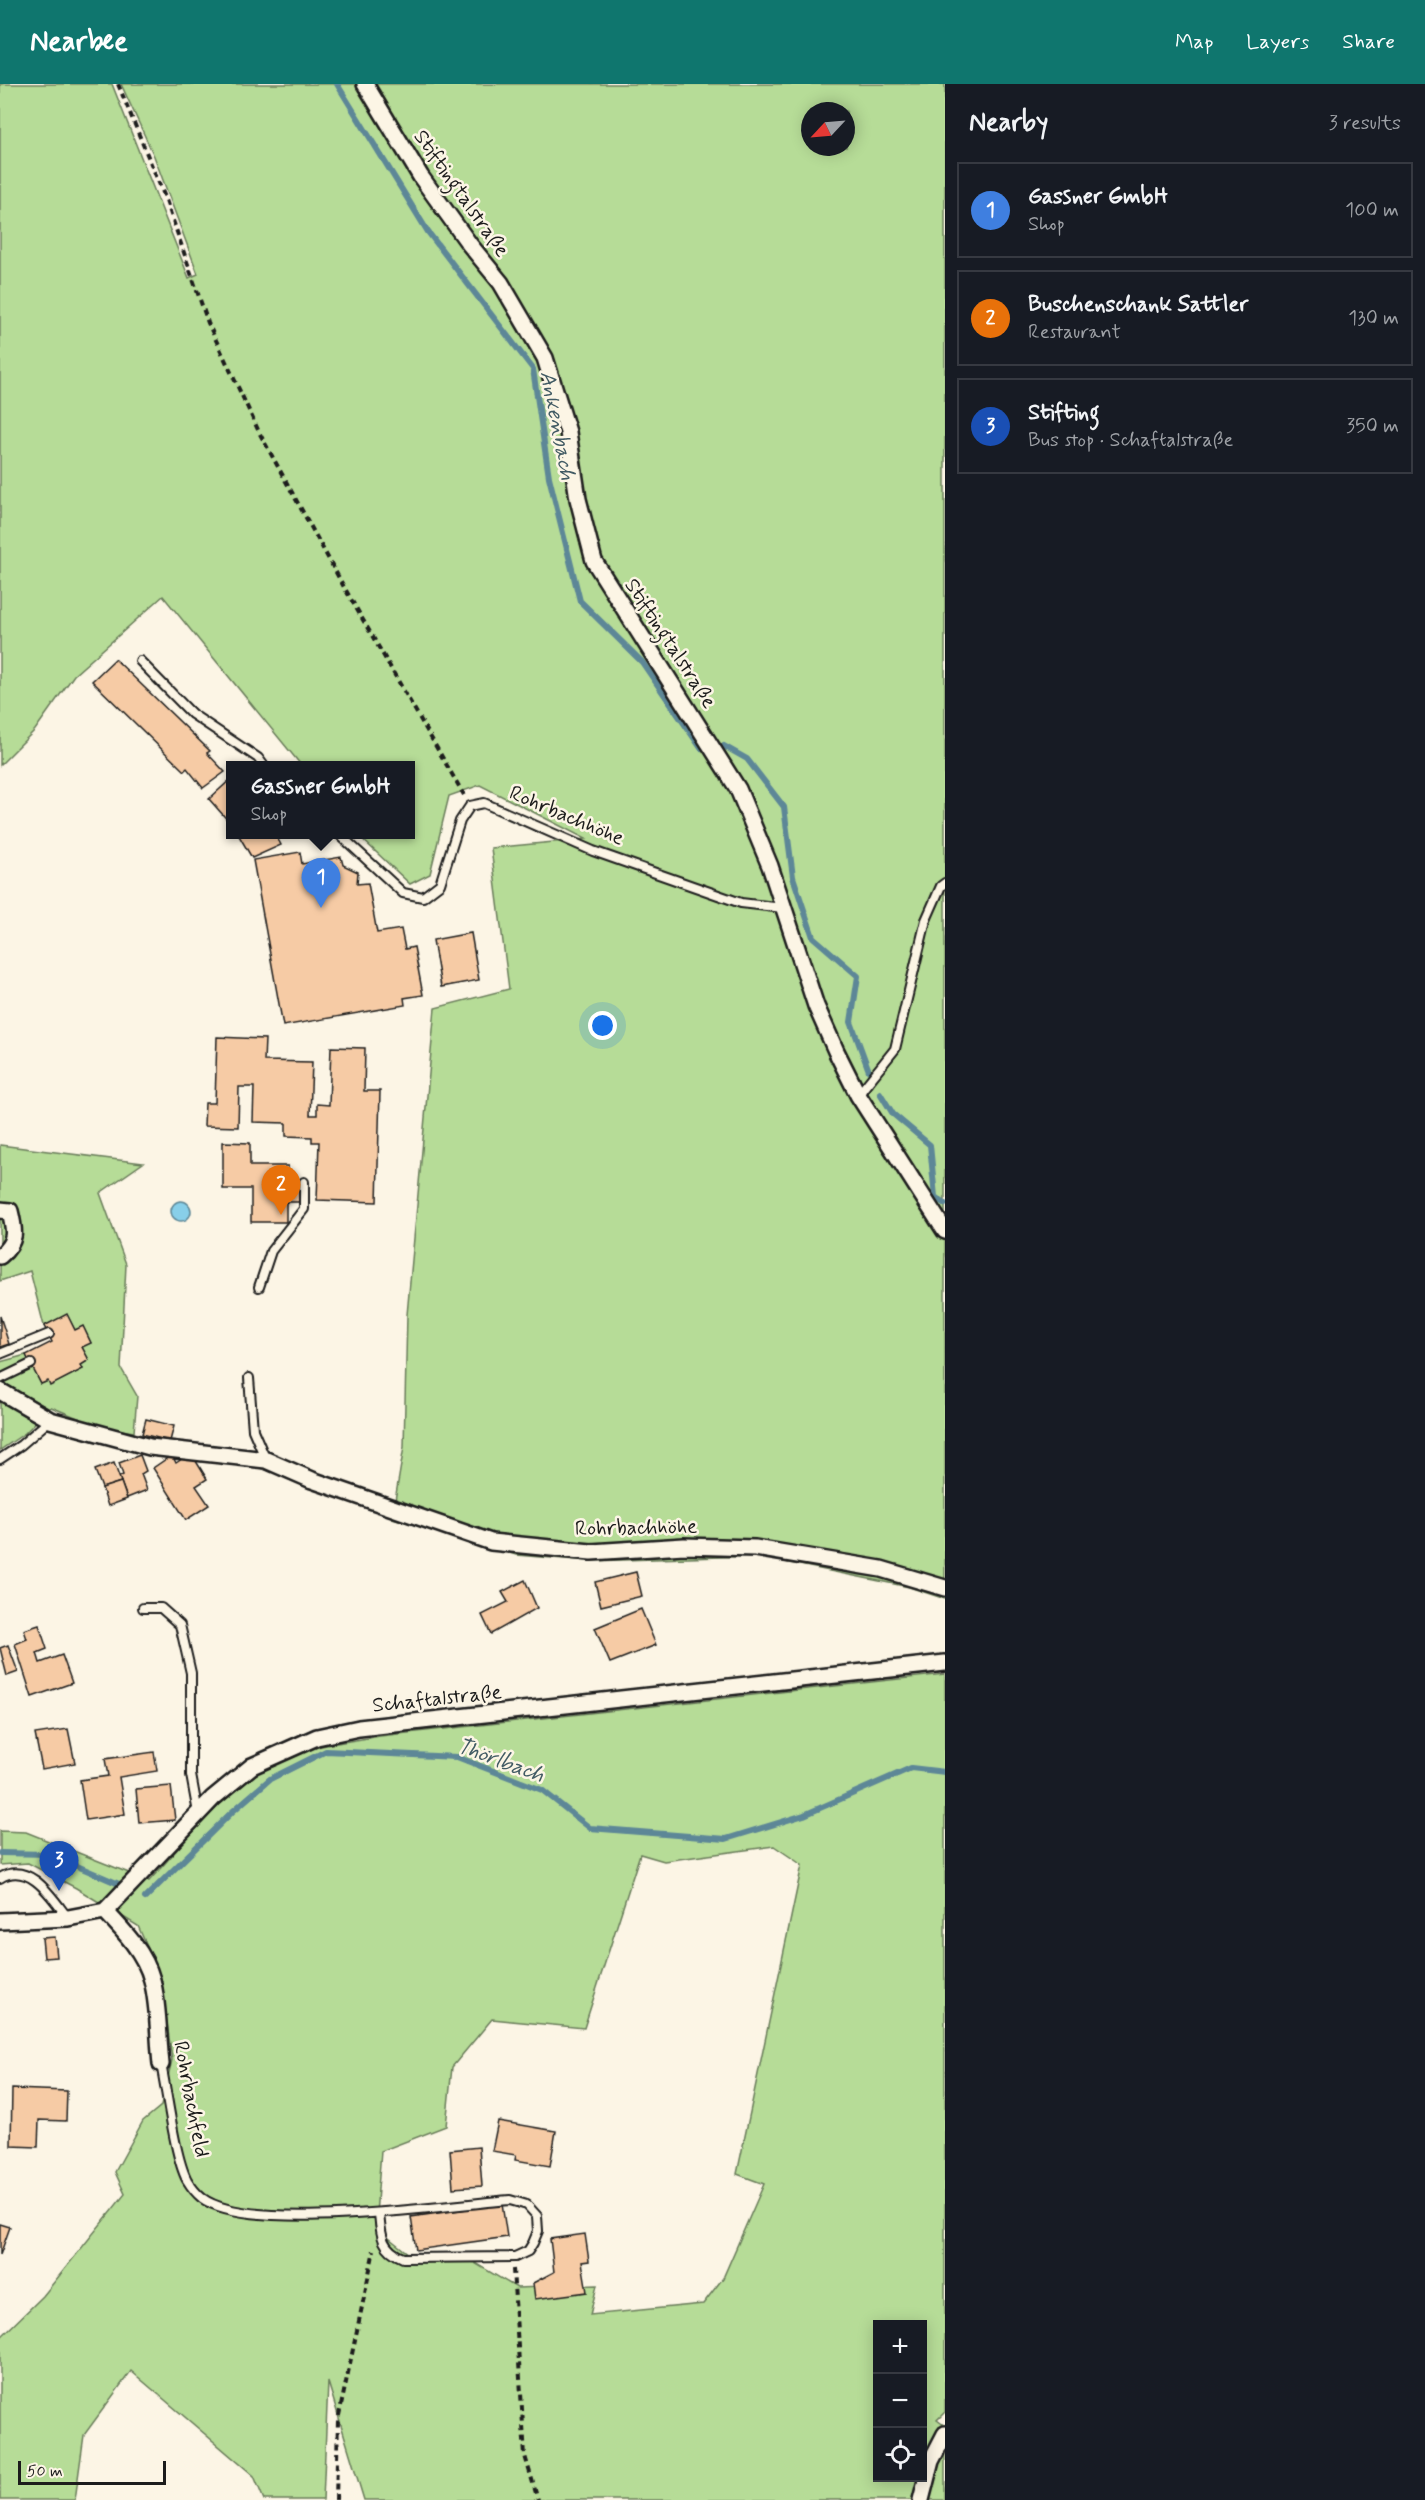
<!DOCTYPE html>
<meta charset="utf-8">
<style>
:root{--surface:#171b24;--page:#242831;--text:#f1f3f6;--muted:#9ea1a6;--line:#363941;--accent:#0f766e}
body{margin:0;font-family:Mynerve,sans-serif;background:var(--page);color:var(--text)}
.controls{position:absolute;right:18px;bottom:18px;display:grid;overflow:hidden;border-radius:0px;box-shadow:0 3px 15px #0003}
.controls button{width:54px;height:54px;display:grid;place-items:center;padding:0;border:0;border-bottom:2px solid var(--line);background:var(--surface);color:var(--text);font:30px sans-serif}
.compass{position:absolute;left:801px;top:18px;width:54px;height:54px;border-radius:50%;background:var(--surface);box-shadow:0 3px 15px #0003;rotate:244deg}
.scale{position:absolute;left:18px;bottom:15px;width:148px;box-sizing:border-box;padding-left:6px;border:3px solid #1c1c1c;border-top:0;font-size:16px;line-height:21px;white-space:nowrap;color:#1c1c1c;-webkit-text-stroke:4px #fcf5e5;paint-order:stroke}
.you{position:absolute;left:603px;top:942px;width:21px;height:21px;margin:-15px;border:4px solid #fff;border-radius:50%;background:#1a73e8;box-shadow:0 0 0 9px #1a73e833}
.badge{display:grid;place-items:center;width:39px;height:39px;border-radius:50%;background:var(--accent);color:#fff;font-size:20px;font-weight:700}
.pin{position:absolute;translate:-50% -50px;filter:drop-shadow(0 2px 3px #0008)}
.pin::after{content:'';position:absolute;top:32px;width:21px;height:18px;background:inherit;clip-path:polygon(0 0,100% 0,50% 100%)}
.popup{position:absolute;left:226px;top:677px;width:189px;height:78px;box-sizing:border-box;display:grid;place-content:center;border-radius:0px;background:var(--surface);filter:drop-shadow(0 2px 4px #0005);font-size:20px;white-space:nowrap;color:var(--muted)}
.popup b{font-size:22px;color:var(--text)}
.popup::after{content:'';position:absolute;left:50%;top:100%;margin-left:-12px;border:12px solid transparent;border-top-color:var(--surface)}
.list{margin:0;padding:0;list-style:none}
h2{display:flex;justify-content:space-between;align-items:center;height:78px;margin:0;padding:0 24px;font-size:26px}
h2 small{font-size:20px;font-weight:400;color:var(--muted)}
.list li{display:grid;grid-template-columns:39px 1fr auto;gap:18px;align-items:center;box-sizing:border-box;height:96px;margin:0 12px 12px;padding:0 12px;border:2px solid var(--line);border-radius:0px}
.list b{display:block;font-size:22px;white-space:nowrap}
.list p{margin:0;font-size:20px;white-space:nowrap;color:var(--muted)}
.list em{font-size:20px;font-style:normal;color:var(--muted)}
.icon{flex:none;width:33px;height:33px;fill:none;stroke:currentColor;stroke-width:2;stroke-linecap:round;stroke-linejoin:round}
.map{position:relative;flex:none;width:945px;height:2416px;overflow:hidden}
header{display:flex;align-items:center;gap:36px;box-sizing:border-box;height:84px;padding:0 30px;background:var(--accent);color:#fff}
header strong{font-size:28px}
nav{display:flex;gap:33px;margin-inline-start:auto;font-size:21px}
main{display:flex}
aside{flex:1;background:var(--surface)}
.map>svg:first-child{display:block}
</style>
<header>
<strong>Nearbee</strong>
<nav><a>Map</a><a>Layers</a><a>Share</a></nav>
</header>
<main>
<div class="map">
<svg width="945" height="2416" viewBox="0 0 945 2416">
<rect width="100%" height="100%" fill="#fcf5e5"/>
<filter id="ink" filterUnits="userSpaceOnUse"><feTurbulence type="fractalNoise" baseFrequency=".0167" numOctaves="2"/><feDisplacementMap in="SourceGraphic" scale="12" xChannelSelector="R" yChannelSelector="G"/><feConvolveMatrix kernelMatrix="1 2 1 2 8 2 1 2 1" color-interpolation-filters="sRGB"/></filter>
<g filter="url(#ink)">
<g fill="#b6dc97" stroke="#697c5a" stroke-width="1.5" fill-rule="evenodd">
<path d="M0 0H112L189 194 198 190 154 72 121 0H945V1515L909 1503 755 1472 589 1477 516 1471 392 1434 404 1363 407 1231 435 924 509 905 491 764 586 755 480 701 449 712 430 790 410 800 358 751 411 750V682L301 681 163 512 74 591 35 646 0 681ZM810 27H846V63H810Z"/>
<polygon points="0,1061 143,1079 100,1109 126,1180 121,1284 137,1312 134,1348 100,1343 51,1323 25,1349 0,1366 0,1278 26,1271 41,1300 48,1297 51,1301 83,1285 81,1281 89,1276 82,1263 91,1259 83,1243 75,1246 67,1231 44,1242 30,1187 0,1197"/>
<path d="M945 1590V2328L937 2336 945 2342V2416H364L328 2298 323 2416H264L254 2392 131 2287 84 2351 75 2416H0V2254L43 2212 125 2110 115 2088 143 2037 161 2022 172 1976 161 1894 138 1842 76 1804 28 1779 0 1781V1747L26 1748 149 1797C189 1753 241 1687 298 1668 324 1660 353 1657 380 1652ZM774 1762 802 1781 737 2090 764 2100 723 2194 703 2220 590 2231 597 2201 517 2204 463 2172 409 2170 375 2143 381 2067 446 2042 452 1983 492 1935 584 1944 640 1770 664 1777ZM878 2240H922V2394H878Z"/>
</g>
<circle fill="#88cfe9" stroke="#5d8797" stroke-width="1.5" cx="181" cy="1127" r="10"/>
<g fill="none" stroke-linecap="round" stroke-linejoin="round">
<g stroke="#5d8797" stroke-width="6">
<polyline points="337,0 428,148 533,285 549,393 580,517 642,578 701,664"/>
<polyline points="724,662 747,675 784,723 793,793 813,853 858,892 851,938 869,987"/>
<polyline points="880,1009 893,1030 930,1061 935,1113 945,1120"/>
<polyline points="0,1769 49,1770 119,1800"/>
<polyline points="145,1814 232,1728 270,1695 326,1667 457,1673 542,1706 590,1744 726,1755 804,1731 911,1684 945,1688"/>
</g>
</g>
<g fill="#f6cba5" stroke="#1c1c1c" stroke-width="1.5">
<polygon points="115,575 210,667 207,669 225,688 203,704 187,684 184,687 92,597"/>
<polygon points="231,695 231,740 209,715"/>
<polygon points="238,750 275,750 281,761 252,774"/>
<polygon points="300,768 302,780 341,773 343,781 358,788 357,800 368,799 377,849 401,845 405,865 414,863 423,911 404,914 405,921 283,942 253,776"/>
<polygon points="471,849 479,896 441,903 433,856"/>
<polygon points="217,953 265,955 264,977 312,978 310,1031 317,1031 317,1020 329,1021 331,963 365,964 364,1007 380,1007 377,1118 317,1116 319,1058 312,1058 312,1053 286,1052 286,1039 253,1038 254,1003 239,1003 238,1043 204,1042 205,1019 215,1019"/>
<polygon points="223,1058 250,1059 250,1082 288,1082 288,1102 299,1102 299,1118 286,1118 286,1138 251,1138 251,1105 223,1105"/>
<polygon points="67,1230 75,1246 83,1242 91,1259 82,1263 89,1276 81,1281 83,1285 50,1302 48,1297 41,1300 26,1271 52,1258 44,1242"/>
<polygon points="0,1232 9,1260 0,1263"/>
<polygon points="146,1335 174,1342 170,1357 142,1350"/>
<polygon points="191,1369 207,1395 196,1402 209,1421 186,1436 153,1384 172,1371 176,1379"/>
<polygon points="140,1371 146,1387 141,1390 147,1406 127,1414 119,1393 123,1391 119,1379"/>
<polygon points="114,1379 121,1398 102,1404 95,1386"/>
<polygon points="121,1398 127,1415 108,1422 102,1404"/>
<polygon points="636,1488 642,1512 601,1522 595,1498"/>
<polygon points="525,1496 537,1524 491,1550 482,1531 508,1518 502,1508"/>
<polygon points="641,1525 656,1561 610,1579 595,1544"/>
<polygon points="39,1541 47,1565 37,1569 40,1579 62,1571 72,1599 32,1613 15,1560 27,1555 24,1546"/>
<polygon points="8,1561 18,1588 7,1592 0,1564"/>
<polygon points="68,1645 75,1679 42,1685 35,1650"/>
<polygon points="154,1668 157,1687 119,1693 125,1730 86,1736 80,1696 108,1692 105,1675"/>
<polygon points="171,1702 175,1736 139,1739 136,1705"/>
<polygon points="55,1853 57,1873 44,1874 42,1854"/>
<polygon points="12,2005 67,2007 66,2037 39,2036 38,2063 11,2062"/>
<polygon points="498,2037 556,2047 550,2082 515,2076 516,2071 492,2067"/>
<polygon points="479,2063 482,2102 453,2104 450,2066"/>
<polygon points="502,2120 507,2153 416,2166 411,2133"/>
<polygon points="0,2140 10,2143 0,2171"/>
<polygon points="585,2150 589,2177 582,2178 587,2208 535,2215 533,2199 554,2188 550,2155"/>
</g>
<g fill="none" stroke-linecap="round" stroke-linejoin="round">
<defs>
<g id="lane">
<polyline points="140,577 192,630 258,674 264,682"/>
<polyline points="339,750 403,809 423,813 440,800 460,737 470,722 484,719 593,767 741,819 783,824"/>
<polyline points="858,1011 895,965 926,836 941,802 945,799"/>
<polyline points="259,1203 271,1167 304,1125 304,1098"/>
<polyline points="0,1270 49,1250"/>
<polyline points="249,1294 253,1346 266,1376"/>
<polyline points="0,1295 31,1280"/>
<polyline points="0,1375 21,1361 50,1336"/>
<polyline points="143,1524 161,1524 180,1541 191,1589 191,1691 198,1729"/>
<path d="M0 1794C29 1776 52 1813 67 1833"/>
<path d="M161 1980C167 2008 175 2074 187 2096 190 2101 197 2110 202 2114 250 2150 446 2121 510 2116L527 2121 537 2132 538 2147 533 2159 528 2167 515 2173 403 2174C381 2165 381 2151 379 2129"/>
</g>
<g id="street">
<polyline points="365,0 421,93 470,161 501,199 545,274 568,348 578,415 594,477 738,705 770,782 816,922 836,967 858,1011 945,1147"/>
<path d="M0 1126 10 1127C15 1147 17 1158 0 1172"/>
<polyline points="0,1307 50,1336 150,1363 266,1376 312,1396 491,1458 591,1468 684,1462 755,1464 881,1485 945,1504"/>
<path d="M105 1827C124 1847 145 1869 152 1896 159 1922 158 1953 161 1980"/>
<polyline points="0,1837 68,1834 105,1827 213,1714 252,1682 317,1653 359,1644 945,1579"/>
<polyline points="921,2416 931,2377 945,2350"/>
</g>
</defs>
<use href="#lane" stroke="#1c1c1c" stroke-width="12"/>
<use href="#street" stroke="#1c1c1c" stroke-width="20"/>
<g stroke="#1c1c1c" stroke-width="4" stroke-dasharray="6 4.5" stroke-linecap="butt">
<polyline points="118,0 166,116 208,239 260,350 344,503 464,711"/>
<polyline points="513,2185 525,2372 538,2416"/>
<polyline points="336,2416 338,2336 374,2166"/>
</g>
<use href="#lane" stroke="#fcf5e5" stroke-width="8"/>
<use href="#street" stroke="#fcf5e5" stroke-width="15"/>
</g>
</g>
<g text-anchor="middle" stroke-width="5" stroke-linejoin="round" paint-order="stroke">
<g font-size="21" fill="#1c1c1c" stroke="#fcf5e5">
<text transform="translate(462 109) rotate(55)" y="7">Stiftingtalstraße</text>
<text transform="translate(671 559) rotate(57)" y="7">Stiftingtalstraße</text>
<text transform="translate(567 731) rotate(23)" y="7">Rohrbachhöhe</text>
<text transform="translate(636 1443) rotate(-1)" y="7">Rohrbachhöhe</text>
<text transform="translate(437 1614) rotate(-6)" y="7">Schaftalstraße</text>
<text transform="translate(192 2015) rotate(79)" y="7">Rohrbachfeld</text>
</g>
<g font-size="22" font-style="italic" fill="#425b64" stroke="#fcf5e5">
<text transform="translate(559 341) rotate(79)" y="8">Ankenbach</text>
<text transform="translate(501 1675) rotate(20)" y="8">Thörlbach</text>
</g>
</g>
</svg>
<div class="controls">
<button>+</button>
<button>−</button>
<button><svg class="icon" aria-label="locate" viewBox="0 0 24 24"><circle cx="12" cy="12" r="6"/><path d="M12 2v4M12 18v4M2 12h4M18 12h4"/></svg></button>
</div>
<svg class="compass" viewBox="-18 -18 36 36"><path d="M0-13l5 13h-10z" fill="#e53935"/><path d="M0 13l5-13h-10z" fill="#9ea1a6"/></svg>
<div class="scale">50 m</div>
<div class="you"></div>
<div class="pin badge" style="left:321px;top:824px;background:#3f7fe0">1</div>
<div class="popup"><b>Gassner GmbH</b>Shop</div>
<div class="pin badge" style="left:281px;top:1131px;background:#e8710a">2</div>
<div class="pin badge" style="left:59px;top:1807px;background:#1a4fb4">3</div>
</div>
<aside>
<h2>Nearby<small>3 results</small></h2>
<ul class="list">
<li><span class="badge" style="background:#3f7fe0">1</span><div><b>Gassner GmbH</b><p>Shop</p></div><em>100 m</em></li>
<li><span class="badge" style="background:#e8710a">2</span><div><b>Buschenschank Sattler</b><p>Restaurant</p></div><em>130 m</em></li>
<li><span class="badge" style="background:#1a4fb4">3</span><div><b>Stifting</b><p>Bus stop · Schaftalstraße</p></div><em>350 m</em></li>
</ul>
</aside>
</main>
